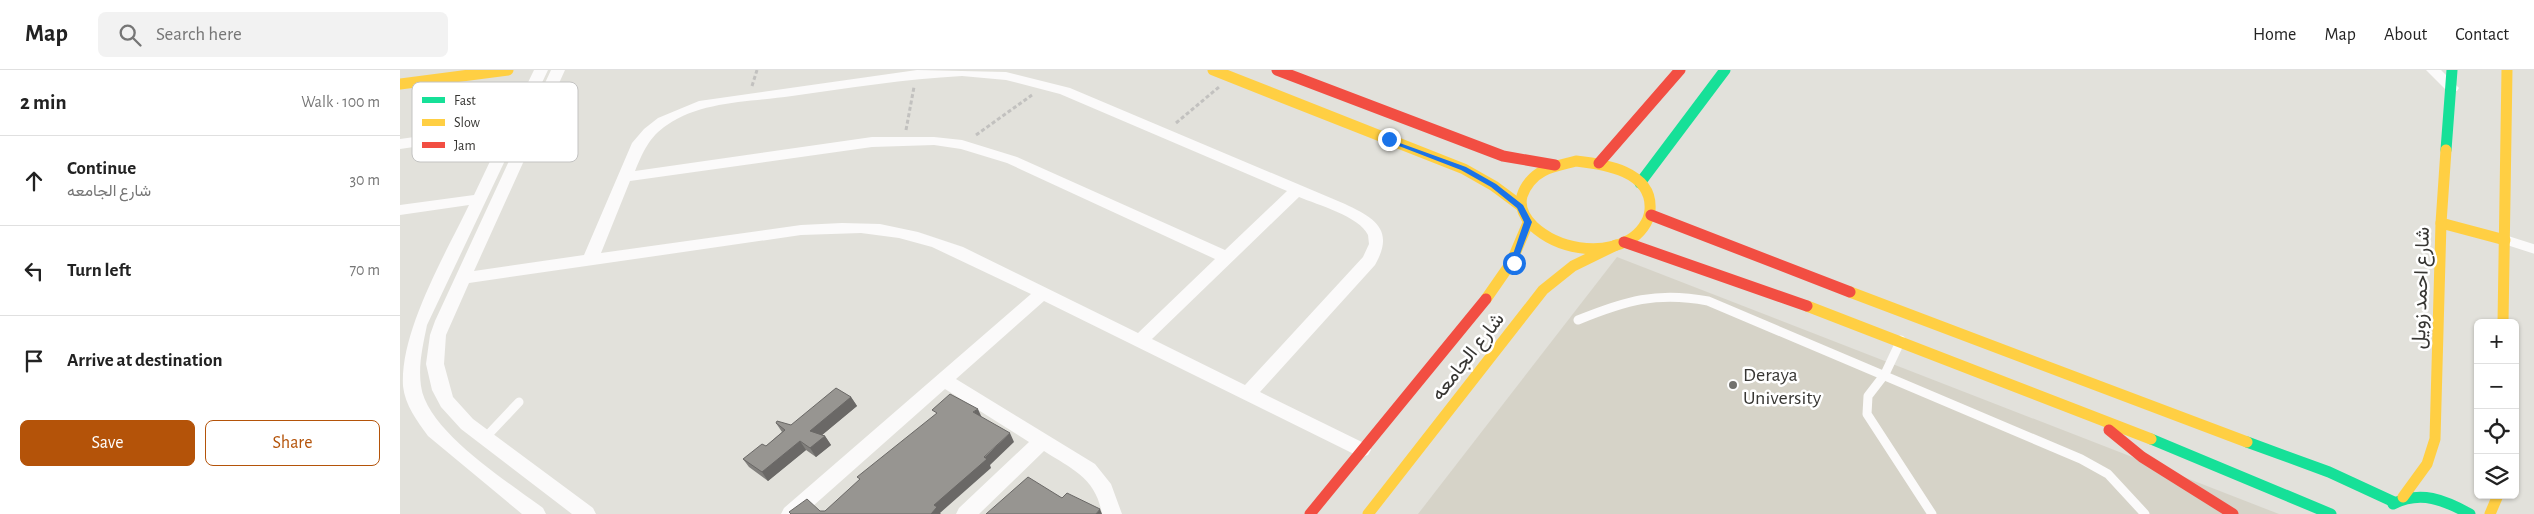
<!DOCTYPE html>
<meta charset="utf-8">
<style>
:root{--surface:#fff;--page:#f2f2f2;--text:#222;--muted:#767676;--line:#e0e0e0;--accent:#b45309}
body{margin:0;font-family:"Alegreya Sans",Vazirmatn,sans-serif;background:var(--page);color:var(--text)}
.controls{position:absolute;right:15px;bottom:15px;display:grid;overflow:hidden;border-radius:8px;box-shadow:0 1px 4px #0004}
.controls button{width:45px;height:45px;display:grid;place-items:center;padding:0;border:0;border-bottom:1px solid var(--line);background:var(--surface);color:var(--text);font:25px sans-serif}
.stop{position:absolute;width:15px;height:15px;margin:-11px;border:4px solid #1a73e8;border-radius:50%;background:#fff}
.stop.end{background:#1a73e8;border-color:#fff;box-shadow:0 1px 5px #0008}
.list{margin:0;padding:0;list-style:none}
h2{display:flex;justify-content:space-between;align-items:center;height:65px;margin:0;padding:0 20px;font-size:21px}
h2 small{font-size:16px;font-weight:400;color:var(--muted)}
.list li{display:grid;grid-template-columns:32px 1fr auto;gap:15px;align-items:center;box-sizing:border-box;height:90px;padding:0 20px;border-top:1px solid var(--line)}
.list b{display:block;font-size:19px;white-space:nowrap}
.list p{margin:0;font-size:16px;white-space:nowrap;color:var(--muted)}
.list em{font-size:16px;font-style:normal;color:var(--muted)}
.actions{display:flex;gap:10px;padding:15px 20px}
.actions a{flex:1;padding:11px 0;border:1px solid var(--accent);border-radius:8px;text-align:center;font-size:18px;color:var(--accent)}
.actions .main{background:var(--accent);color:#fff}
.icon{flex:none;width:28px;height:28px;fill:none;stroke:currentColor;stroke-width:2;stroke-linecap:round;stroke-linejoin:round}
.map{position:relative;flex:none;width:2134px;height:444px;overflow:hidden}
header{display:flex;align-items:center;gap:30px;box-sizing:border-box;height:70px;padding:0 25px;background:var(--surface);border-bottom:1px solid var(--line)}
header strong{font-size:24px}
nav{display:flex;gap:28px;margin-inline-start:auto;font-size:18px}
.search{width:350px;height:45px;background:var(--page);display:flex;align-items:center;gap:12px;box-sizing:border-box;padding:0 18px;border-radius:8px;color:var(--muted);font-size:19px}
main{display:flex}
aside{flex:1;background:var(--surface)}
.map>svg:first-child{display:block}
</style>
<header>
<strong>Map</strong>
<div class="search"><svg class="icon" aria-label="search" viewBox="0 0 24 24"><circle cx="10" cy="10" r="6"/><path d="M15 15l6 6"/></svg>Search here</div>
<nav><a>Home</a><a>Map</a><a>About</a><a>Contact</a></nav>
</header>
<main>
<aside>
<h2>2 min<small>Walk · 100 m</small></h2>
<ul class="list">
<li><svg class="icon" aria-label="ahead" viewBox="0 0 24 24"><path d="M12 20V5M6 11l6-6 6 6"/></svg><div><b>Continue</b><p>شارع الجامعه</p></div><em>30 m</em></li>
<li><svg class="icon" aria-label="left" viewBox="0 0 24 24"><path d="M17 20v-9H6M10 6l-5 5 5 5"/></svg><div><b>Turn left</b></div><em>70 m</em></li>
<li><svg class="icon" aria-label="arrive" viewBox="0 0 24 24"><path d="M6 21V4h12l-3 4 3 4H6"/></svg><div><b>Arrive at destination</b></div></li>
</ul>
<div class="actions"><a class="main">Save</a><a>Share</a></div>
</aside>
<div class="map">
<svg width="2134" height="444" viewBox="0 0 2134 444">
<rect width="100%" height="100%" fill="#e2e1db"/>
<polygon fill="#d6d3c8" points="1217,187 1879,444 1018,444"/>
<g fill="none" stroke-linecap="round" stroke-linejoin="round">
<g stroke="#c2c1bf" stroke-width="3" stroke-dasharray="4 2.5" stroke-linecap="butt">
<polyline points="352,16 357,0"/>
<polyline points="776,53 819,17"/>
<polyline points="506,60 514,17"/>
<polyline points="576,65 632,25"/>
</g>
<g stroke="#fbfafa" stroke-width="9">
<polyline points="2106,170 2134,179"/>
<path d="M1178 250C1225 231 1257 221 1308 231L1681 389 1708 404 1745 444"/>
<polyline points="1501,270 1485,304 1468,326 1467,344 1532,444"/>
<polyline points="85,368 119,332"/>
</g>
<g fill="#fbfafa" fill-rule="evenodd">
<path d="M134 0H148L27 255C23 275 18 295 21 316 27 361 107 411 143 438L146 444H122L28 366C17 351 5 335 3 316 0 261 45 185 69 135L0 145V135L74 125 103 64 0 79V69L108 54Z"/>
<path d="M151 0H165L74 201 184 185 232 73 244 59 258 48 299 31 517 0 606 2 670 18 945 134C975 148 995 160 975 195L860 322 968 375 971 380 968 385 962 387 956 385 644 231 556 309 695 394 711 414 722 444H702C696 408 672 399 644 381L579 444H556L559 438 629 372 545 319 404 444H381L384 438 631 224 532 177 499 168 461 163 401 165 69 213 46 265 44 294 53 327 73 349 193 438 196 444H172L61 359 41 337 32 320 26 294 30 265 35 251ZM562 6 606 10 660 24 887 121 825 180 617 87 562 70 534 67H472L235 101C243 82 249 67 267 55 301 31 351 32 392 26 448 18 505 9 562 6ZM534 75 561 79 607 93 815 189 738 263 563 177 518 162 480 154 442 153 401 155 201 183 230 111 472 77ZM899 127C918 135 959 146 968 165L969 174 963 187 845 315 752 269Z"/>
<polygon points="2026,0 2041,0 2059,18 2057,21 2047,21"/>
</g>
<g stroke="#16e098" stroke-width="11">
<polyline points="2046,80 2052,0"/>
<polyline points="1240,113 1325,0"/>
<polyline points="1751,369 1931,444"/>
<polyline points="1847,372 1929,402 1994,432"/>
<path d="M1993 434C2021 420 2044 430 2070 444"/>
</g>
<g stroke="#ffcf43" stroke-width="11">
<polyline points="813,0 1064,99 1094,116 1121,136"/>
<polyline points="0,14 108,0"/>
<path d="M1176 91C1204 94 1253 101 1250 140 1249 152 1240 164 1229 170 1199 186 1158 179 1133 156 1125 148 1119 137 1122 126 1125 116 1133 106 1143 101 1153 96 1165 94 1176 91Z"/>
<polyline points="2041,153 2105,170"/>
<polyline points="1450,222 1847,372"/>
<polyline points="1086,229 1111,193 1128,153"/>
<polyline points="1407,236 1751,369"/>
<polyline points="2103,253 2107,0"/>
<polyline points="2003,427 2027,394 2035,369 2041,153 2046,80"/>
<polyline points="968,444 1143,220 1173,196 1216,175"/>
<polyline points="2090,444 2098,425"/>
</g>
<g stroke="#f24e42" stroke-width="11">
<polyline points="877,0 1103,86 1155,95"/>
<polyline points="1199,93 1280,0"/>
<polyline points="1251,145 1450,222"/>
<polyline points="1224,172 1407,236"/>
<polyline points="1709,360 1742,387 1833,444"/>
<polyline points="910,444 1086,229"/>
</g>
</g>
<polygon fill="#82807d" points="451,327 457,336 422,365 425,366 431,375 416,387 406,380 368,411 349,397 343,389 366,376 382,362 376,353 391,355"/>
<g fill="#6a6866">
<polygon points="451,327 457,336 416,370 410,361"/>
<polygon points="578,339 582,348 573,342"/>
<polygon points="610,363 614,372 590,395 591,398 540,443 541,444 531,444 534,435"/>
<polygon points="425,366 431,375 416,387 410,378"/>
<polygon points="400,371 406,380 368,411 362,402"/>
<polygon points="700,439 702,444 696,444"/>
</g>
<g fill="#979591" stroke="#6a6866">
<polygon points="436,318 451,327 410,361 425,366 410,378 400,371 362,402 343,389 362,374 366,376 385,360 376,353 377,351 391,355"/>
<polygon points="550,324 578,339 573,342 610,363 584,387 587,389 534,435 537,437 531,444 391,444 389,442 407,429 420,441 425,441 460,409 457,407 537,343 532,340"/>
<polygon points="628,407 662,428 667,423 700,439 696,444 586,444"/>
</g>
<polygon fill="#1a73e8" points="986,68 1066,97 1096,114 1123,135 1132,152 1116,195 1110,193 1124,152 1117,138 1091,117 1061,100 986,71"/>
<circle fill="#73726e" stroke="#fff" stroke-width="2" cx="1333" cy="315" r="5"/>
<g text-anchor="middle" stroke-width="5" stroke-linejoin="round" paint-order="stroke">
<g font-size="20" fill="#373633" stroke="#fff">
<text transform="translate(2020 218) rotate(-88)" y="7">شارع احمد زويل</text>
<text transform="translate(1067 286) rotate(-52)" y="7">شارع الجامعه</text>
</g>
<g font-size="20" fill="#373633" stroke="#fff" text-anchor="start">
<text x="1343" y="311">Deraya<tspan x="1343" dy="23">University</tspan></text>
</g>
</g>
<rect x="12" y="12" width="166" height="80" rx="8" fill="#fff" stroke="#c3c3c2" stroke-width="1"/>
<rect x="22" y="27" width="23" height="6" fill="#16e098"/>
<rect x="22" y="49" width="23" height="7" fill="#ffcf43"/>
<rect x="22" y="72" width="23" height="6" fill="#f24e42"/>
<g font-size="14" fill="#373633">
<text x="54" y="35">Fast</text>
<text x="54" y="57">Slow</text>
<text x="54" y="80">Jam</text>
</g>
</svg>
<div class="controls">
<button>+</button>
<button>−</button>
<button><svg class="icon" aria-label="locate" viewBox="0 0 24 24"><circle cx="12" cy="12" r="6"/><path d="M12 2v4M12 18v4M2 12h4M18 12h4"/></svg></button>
<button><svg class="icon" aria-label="layers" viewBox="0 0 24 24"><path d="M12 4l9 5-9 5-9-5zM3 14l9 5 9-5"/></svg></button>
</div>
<div class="stop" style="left:1114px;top:193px"></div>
<div class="stop end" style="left:989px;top:69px"></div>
</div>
</main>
